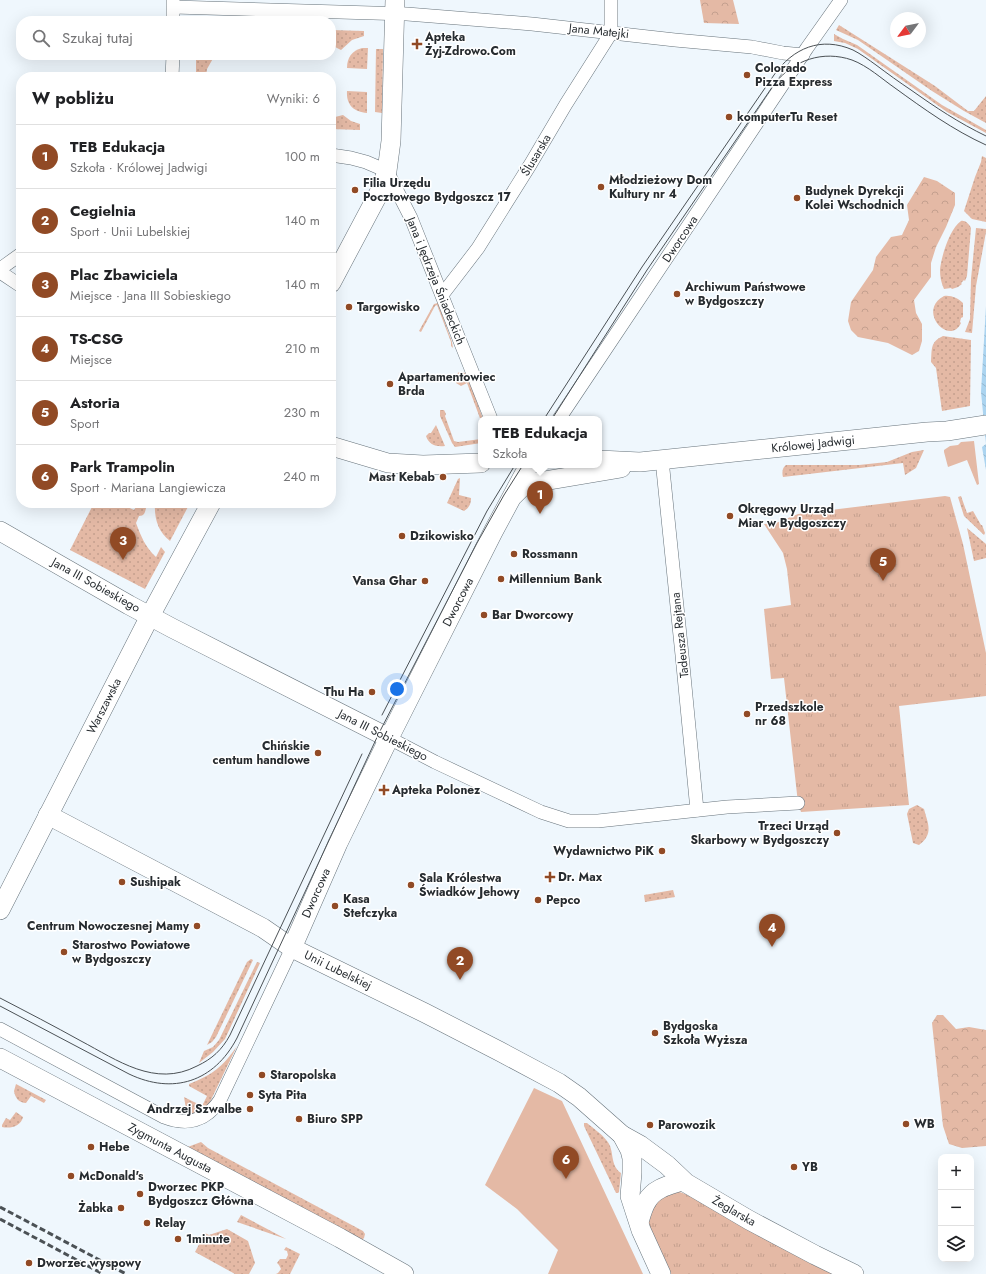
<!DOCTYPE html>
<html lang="pl">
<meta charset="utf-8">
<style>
:root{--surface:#fff;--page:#f6f6f6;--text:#202124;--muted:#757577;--line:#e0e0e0;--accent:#914a25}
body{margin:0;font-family:Jost,sans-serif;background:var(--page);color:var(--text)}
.controls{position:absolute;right:12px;bottom:12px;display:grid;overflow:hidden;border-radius:8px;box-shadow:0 4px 16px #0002}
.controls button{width:36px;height:36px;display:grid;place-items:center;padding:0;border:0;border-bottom:1px solid var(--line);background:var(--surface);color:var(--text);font:20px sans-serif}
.compass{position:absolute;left:890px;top:12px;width:36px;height:36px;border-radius:50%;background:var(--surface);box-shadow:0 4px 16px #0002;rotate:238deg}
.you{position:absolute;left:397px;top:689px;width:14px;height:14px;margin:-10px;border:3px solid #fff;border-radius:50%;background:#1a73e8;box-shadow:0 0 0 6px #1a73e833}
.badge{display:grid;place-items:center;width:26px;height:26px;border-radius:50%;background:var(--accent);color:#fff;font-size:13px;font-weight:700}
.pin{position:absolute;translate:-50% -33px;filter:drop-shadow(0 1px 2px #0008)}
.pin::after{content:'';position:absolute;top:21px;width:14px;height:12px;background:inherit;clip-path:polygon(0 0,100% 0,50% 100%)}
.popup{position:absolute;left:478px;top:416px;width:124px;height:52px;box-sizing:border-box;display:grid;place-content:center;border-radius:8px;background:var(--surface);filter:drop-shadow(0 1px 3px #0005);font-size:13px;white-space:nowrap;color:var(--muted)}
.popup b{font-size:15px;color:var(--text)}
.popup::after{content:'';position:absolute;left:50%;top:100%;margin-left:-8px;border:8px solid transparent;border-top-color:var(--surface)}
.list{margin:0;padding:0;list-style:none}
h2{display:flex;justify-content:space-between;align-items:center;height:52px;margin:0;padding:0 16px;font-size:17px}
h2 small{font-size:13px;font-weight:400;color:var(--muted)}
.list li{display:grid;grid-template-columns:26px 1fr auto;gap:12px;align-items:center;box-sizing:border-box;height:64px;padding:0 16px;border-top:1px solid var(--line)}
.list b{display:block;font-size:15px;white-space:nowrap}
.list p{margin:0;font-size:13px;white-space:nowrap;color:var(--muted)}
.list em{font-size:13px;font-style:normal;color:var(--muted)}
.icon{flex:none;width:22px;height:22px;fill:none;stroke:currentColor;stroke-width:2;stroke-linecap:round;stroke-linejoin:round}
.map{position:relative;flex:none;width:986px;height:1274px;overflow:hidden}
.search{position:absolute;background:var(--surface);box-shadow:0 4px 16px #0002;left:16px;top:16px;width:320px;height:44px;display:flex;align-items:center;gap:10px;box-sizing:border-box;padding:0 14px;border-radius:16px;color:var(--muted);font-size:15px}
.panel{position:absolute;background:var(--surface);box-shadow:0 4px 16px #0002;left:16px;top:72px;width:320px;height:436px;border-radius:16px}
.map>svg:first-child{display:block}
</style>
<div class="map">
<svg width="986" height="1274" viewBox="0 0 986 1274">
<defs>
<pattern id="grass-dots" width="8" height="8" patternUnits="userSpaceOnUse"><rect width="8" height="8" fill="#e4b9a5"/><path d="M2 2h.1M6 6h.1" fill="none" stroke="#c49f8e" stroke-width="1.8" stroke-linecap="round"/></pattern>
<pattern id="forest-crowns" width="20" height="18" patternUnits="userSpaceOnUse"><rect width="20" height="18" fill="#e4b9a5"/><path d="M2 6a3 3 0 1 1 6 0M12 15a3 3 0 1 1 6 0" fill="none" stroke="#c49f8e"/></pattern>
<pattern id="park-tufts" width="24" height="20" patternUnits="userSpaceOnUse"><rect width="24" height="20" fill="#e4b9a5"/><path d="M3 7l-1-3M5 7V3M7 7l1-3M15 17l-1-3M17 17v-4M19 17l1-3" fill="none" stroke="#c49f8e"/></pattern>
<pattern id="water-waves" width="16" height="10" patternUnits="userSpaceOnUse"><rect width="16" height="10" fill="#abd4f0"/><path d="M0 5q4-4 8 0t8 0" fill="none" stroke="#93b6ce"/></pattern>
</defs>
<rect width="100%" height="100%" fill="#eff7fd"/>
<g fill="url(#grass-dots)">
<polygon points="839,25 935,86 968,111 974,111 986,96 986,123 964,111 932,91 858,40 836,30"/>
<polygon points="331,30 364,31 364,36 352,40 341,50 331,45"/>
<polygon points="834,34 843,39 857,45 942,105 986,130 986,133 947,112 858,49 845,43 834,41"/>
<path d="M362 48H368L367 69 347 68C347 57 352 51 362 48Z"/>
<polygon points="376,49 383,49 382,113 375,112"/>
<polygon points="196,55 215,55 207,69 206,77 196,77"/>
<path d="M347 91 367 92V113C354 112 346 105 347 91Z"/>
<polygon points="343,115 351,121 360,124 360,130 331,129 331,118"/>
<polygon points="982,156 986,158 986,222 972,219 964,211 975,177 981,162"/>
<path d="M961 221C965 220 969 224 971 228L967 276 965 281 964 280 961 283 962 284 958 287 952 289 951 288 944 289C941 283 940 276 940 270 941 257 950 228 961 221Z"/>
<polygon points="976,228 986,229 986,232 976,286 972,333 965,332 970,319 971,279"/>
<path d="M944 296C951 295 958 298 963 303V317L961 318 960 322 961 323C950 347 916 311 944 296Z"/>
<polygon points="438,303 452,342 453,348 451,346 451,342 437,305 435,306 421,332 419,331 434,304"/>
<path d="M943 336 971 340 970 406 942 411 936 368 931 362C932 349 930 342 943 336Z"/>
<polygon points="459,372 467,373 483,419 481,419 481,421 467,383 461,386 456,383 456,375"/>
<polygon points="440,410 444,410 446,414 445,416 454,441 458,442 481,439 481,443 455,447 452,443 440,416"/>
<path d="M436 425 445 446C436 447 429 445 426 436L429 433H431Z"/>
<path d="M924 450 916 468 905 475 903 463 783 477C782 473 782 468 786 465H859L887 462 912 452Z"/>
<path d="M460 478 459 495 471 498C471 504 469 508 464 511L447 503 458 479Z"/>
<polygon points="961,496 967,513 973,511 981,525 982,525 985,533 984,535 964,516 958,497"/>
<path d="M94 503H119L134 510 138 504H141L146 508C145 513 144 516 139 516L136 523C141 536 145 547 156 557L161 547 165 552 145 589 70 550Z"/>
<path d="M155 503H190L170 541C158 532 154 518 155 503Z"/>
<polygon points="967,528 986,544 986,558 974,561"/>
<path d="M917 805 924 809C928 824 934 834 919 845L913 843 907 814 909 809Z"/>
<polygon points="673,890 675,897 645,902 644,895"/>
<polygon points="251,959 253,960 216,1037 212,1042 207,1045 247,962"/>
<polygon points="257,962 260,963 225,1039 213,1052 199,1063 204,1051 213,1047 219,1040"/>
<path d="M237 1046 209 1104 200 1111 187 1115 184 1097 202 1106 207 1096 189 1086V1084C213 1074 222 1068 237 1046Z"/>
<path d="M16 1084 46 1100 44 1103 31 1096 26 1103C19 1103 15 1098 14 1091Z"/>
<path d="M16 1112 23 1117C21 1126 11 1129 2 1127V1125L6 1118 10 1120Z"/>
<path d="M584 1123H587C594 1129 602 1134 607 1141 615 1150 609 1165 621 1173L619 1192 618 1193H616L584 1126Z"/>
<polygon points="201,1142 208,1148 363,1231 365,1234 364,1238 362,1240 185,1148"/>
<polygon points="241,1215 286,1239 237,1222"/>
<polygon points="227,1229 248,1241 255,1263 249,1274 235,1274 195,1252 205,1233 209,1235"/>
<polygon points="286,1247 300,1254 290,1274 276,1274 278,1273 281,1269 279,1265 277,1263 280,1259 286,1259 288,1255 287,1251 284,1250"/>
</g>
<g fill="url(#forest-crowns)">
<polygon points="700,0 733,0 739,24 704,23"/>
<polygon points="924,177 937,181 955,193 955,205 946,227 936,247 931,263 931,277 914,300 916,313 922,324 922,341 919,351 912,355 888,343 858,337 851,330 848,321 851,302 873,270 876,257 891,237 902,235 909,220 907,205"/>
<polygon points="937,1015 943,1015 956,1029 969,1027 986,1030 986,1146 962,1148 949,1144 943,1126 932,1023"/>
</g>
<g fill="url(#park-tufts)">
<polygon points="945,496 950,497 963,544 986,653 986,696 899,706 909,805 801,812 798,803 784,678 771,679 764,609 791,605 787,569 783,553 764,524 776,523 798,514"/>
<polygon points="677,1191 688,1195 838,1274 669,1274 648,1227 649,1214 656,1201 668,1194"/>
</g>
<g fill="#e4b9a5">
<polygon points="974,441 979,484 977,485 967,460 948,467 944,452 944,450 950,446 958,445 961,442"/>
<polygon points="534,1088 562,1101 643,1274 548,1274 558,1250 517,1209 485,1185"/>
</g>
<polygon fill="url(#water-waves)" points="986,306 986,470 982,447 986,444 981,392"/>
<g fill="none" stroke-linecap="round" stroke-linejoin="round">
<defs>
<g id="street">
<polyline points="174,7 407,14 532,24 675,40 752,47 783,53 803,55"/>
<polyline points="173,21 173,0"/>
<polyline points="172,77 173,55"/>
<polyline points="331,155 351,158 366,162 387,171 411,218 491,419"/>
<polyline points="0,269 21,254"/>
<polyline points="0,272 21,286"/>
<polyline points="442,295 478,248 530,165 566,104 611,33 611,0"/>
<polyline points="559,419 807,48 841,0"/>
<polyline points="662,460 682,655 697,810"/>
<polyline points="389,738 435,762 541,812 569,821 598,821 727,807 798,803"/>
<path d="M0 1029 164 1117C187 1126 206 1121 220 1100L292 948"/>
</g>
<g id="secondary">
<polyline points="331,283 381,189 387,171 391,141 395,0"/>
<polyline points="331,446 388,463 423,465 481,463"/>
<polyline points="599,460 640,462 927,432 947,431 986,425"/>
<polyline points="514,495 522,487 532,483 621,468"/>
<polyline points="0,531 129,605 172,628 389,738"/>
<polyline points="48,815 263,928 292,948 425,1013 499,1051 559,1083 579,1097 622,1135 640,1145 667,1165 686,1183 749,1220 815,1255 854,1274"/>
<polyline points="0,910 150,616 211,503"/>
<polyline points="292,948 338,843 389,738 493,532 529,465"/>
<polyline points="0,1058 340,1238 404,1274"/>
<polyline points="622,1135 630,1150 632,1158 632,1173 630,1196 641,1230 661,1274"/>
<path d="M639 1222C641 1215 643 1207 647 1201 654 1188 670 1185 682 1181"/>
</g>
</defs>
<use href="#street" stroke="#67737b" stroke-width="14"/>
<use href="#secondary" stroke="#67737b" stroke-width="20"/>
<use href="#street" stroke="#fff" stroke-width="13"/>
<use href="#secondary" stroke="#fff" stroke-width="19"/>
<g stroke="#4b5155" stroke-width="1">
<path d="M544 419 642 267 774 75C793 48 821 36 853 50 861 54 869 60 876 65 888 74 899 82 911 90 935 107 959 123 986 136"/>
<path d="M552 419 647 270 775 83C794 60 823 50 852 60 868 66 882 79 895 88 924 109 953 130 986 145"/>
<polyline points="382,715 487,511 515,465"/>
<path d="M0 998C27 1012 54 1026 81 1041 117 1060 155 1088 197 1066 212 1059 222 1050 230 1035L362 754"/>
<path d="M0 1006 129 1074C173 1095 214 1082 237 1038L379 733 477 543 504 495 523 465"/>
</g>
<g stroke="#4b5155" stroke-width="3" stroke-dasharray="6 3" stroke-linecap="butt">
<polyline points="0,1207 126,1274"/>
<polyline points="0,1219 103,1274"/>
</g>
</g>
<g fill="#914a25" stroke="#fff" stroke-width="1.5">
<path d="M415 38h4v4h4v4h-4v4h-4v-4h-4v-4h4z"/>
<circle cx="747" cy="75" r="4"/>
<circle cx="729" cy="117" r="4"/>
<circle cx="601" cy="187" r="4"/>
<circle cx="355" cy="190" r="4"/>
<circle cx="797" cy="198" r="4"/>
<circle cx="677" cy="294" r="4"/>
<circle cx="349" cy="307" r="4"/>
<circle cx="390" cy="384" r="4"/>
<circle cx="443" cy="477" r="4"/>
<circle cx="730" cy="516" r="4"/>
<circle cx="402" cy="536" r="4"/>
<circle cx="514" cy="554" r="4"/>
<circle cx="501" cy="579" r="4"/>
<circle cx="425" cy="581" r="4"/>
<circle cx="484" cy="615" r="4"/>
<circle cx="372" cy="692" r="4"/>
<circle cx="747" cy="714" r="4"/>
<circle cx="318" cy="753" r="4"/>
<path d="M382 784h4v4h4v4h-4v4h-4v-4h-4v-4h4z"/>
<circle cx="837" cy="833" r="4"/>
<circle cx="662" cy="851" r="4"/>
<path d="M548 871h4v4h4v4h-4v4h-4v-4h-4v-4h4z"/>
<circle cx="122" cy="882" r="4"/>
<circle cx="411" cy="885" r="4"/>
<circle cx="538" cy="900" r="4"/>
<circle cx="335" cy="906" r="4"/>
<circle cx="197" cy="926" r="4"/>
<circle cx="64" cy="952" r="4"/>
<circle cx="655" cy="1033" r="4"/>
<circle cx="262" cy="1075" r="4"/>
<circle cx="250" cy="1095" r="4"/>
<circle cx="250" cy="1109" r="4"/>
<circle cx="299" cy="1119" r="4"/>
<circle cx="906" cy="1124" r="4"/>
<circle cx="650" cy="1125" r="4"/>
<circle cx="91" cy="1147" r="4"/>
<circle cx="794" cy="1167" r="4"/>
<circle cx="71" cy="1176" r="4"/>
<circle cx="140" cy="1194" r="4"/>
<circle cx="121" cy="1208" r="4"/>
<circle cx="147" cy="1223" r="4"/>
<circle cx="178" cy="1239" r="4"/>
<circle cx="29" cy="1263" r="4"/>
</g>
<g text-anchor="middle" stroke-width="3" stroke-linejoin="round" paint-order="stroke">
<g font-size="12" fill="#272c30" stroke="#fff">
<text transform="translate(599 31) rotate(6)" y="4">Jana Matejki</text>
<text transform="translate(536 155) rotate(-59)" y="4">Ślusarska</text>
<text transform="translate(680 239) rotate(-56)" y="4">Dworcowa</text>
<text transform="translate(436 281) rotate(68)" y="4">Jana i Jędrzeja Śniadeckich</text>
<text transform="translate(813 444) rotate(-6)" y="4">Królowej Jadwigi</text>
<text transform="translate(96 585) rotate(29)" y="4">Jana III Sobieskiego</text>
<text transform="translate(458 602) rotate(-63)" y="4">Dworcowa</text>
<text transform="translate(680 635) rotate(-96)" y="4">Tadeusza Rejtana</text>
<text transform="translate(104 706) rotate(-63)" y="4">Warszawska</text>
<text transform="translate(383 735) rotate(27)" y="4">Jana III Sobieskiego</text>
<text transform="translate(316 893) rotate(-66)" y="4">Dworcowa</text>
<text transform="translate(338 970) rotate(26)" y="4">Unii Lubelskiej</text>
<text transform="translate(170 1148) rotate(28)" y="4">Zygmunta Augusta</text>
<text transform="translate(734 1211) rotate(30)" y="4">Żeglarska</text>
</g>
<g font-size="12" font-weight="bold" fill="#272c30" stroke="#fff" text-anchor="start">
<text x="425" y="41">Apteka<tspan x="425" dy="14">Żyj-Zdrowo.Com</tspan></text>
<text x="755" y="72">Colorado<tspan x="755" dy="14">Pizza Express</tspan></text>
<text x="737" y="121">komputerTu Reset</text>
<text x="609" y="184">Młodzieżowy Dom<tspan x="609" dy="14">Kultury nr 4</tspan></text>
<text x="363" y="187">Filia Urzędu<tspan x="363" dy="14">Pocztowego Bydgoszcz 17</tspan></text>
<text x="805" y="195">Budynek Dyrekcji<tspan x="805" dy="14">Kolei Wschodnich</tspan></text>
<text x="685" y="291">Archiwum Państwowe<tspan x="685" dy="14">w Bydgoszczy</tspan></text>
<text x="357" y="311">Targowisko</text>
<text x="398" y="381">Apartamentowiec<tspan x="398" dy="14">Brda</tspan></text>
<text x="435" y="481" text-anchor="end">Mast Kebab</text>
<text x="738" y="513">Okręgowy Urząd<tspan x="738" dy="14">Miar w Bydgoszczy</tspan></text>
<text x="410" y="540">Dzikowisko</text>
<text x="522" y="558">Rossmann</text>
<text x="509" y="583">Millennium Bank</text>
<text x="417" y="585" text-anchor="end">Vansa Ghar</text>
<text x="492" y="619">Bar Dworcowy</text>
<text x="364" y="696" text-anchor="end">Thu Ha</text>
<text x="755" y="711">Przedszkole<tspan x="755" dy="14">nr 68</tspan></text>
<text x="310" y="750" text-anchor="end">Chińskie<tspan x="310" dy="14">centum handlowe</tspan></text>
<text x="392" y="794">Apteka Polonez</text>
<text x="829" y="830" text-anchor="end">Trzeci Urząd<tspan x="829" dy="14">Skarbowy w Bydgoszczy</tspan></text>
<text x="654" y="855" text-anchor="end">Wydawnictwo PiK</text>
<text x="558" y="881">Dr. Max</text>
<text x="419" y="882">Sala Królestwa<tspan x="419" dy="14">Świadków Jehowy</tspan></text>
<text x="130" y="886">Sushipak</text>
<text x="343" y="903">Kasa<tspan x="343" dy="14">Stefczyka</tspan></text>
<text x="546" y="904">Pepco</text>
<text x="189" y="930" text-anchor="end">Centrum Nowoczesnej Mamy</text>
<text x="72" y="949">Starostwo Powiatowe<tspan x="72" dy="14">w Bydgoszczy</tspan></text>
<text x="663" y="1030">Bydgoska<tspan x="663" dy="14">Szkoła Wyższa</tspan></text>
<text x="270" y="1079">Staropolska</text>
<text x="258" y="1099">Syta Pita</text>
<text x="242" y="1113" text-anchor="end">Andrzej Szwalbe</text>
<text x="307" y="1123">Biuro SPP</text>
<text x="914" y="1128">WB</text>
<text x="658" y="1129">Parowozik</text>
<text x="99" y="1151">Hebe</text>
<text x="802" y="1171">YB</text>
<text x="79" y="1180">McDonald's</text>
<text x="148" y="1191">Dworzec PKP<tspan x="148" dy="14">Bydgoszcz Główna</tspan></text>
<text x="113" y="1212" text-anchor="end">Żabka</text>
<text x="155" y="1227">Relay</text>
<text x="186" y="1243">1minute</text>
<text x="37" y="1267">Dworzec wyspowy</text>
</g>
</g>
</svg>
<div class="controls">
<button>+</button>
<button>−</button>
<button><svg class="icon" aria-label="layers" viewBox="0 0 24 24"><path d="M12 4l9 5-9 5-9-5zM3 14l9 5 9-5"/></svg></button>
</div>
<svg class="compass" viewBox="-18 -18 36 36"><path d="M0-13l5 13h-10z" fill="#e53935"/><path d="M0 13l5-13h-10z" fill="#757577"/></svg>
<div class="you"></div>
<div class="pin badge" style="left:540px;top:514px">1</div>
<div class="popup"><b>TEB Edukacja</b>Szkoła</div>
<div class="pin badge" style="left:460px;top:980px">2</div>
<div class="pin badge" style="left:123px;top:560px">3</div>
<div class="pin badge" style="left:772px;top:947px">4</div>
<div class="pin badge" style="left:883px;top:581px">5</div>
<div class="pin badge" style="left:566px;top:1179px">6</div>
<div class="search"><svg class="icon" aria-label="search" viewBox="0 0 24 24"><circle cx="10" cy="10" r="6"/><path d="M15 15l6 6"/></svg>Szukaj tutaj</div>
<section class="panel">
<h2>W pobliżu<small>Wyniki: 6</small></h2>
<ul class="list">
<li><span class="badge">1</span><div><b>TEB Edukacja</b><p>Szkoła · Królowej Jadwigi</p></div><em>100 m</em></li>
<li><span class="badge">2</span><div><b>Cegielnia</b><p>Sport · Unii Lubelskiej</p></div><em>140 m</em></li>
<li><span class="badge">3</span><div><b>Plac Zbawiciela</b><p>Miejsce · Jana III Sobieskiego</p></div><em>140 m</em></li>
<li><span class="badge">4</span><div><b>TS-CSG</b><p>Miejsce</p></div><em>210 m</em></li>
<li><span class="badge">5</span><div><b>Astoria</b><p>Sport</p></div><em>230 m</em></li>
<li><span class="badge">6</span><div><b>Park Trampolin</b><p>Sport · Mariana Langiewicza</p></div><em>240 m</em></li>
</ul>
</section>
</div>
